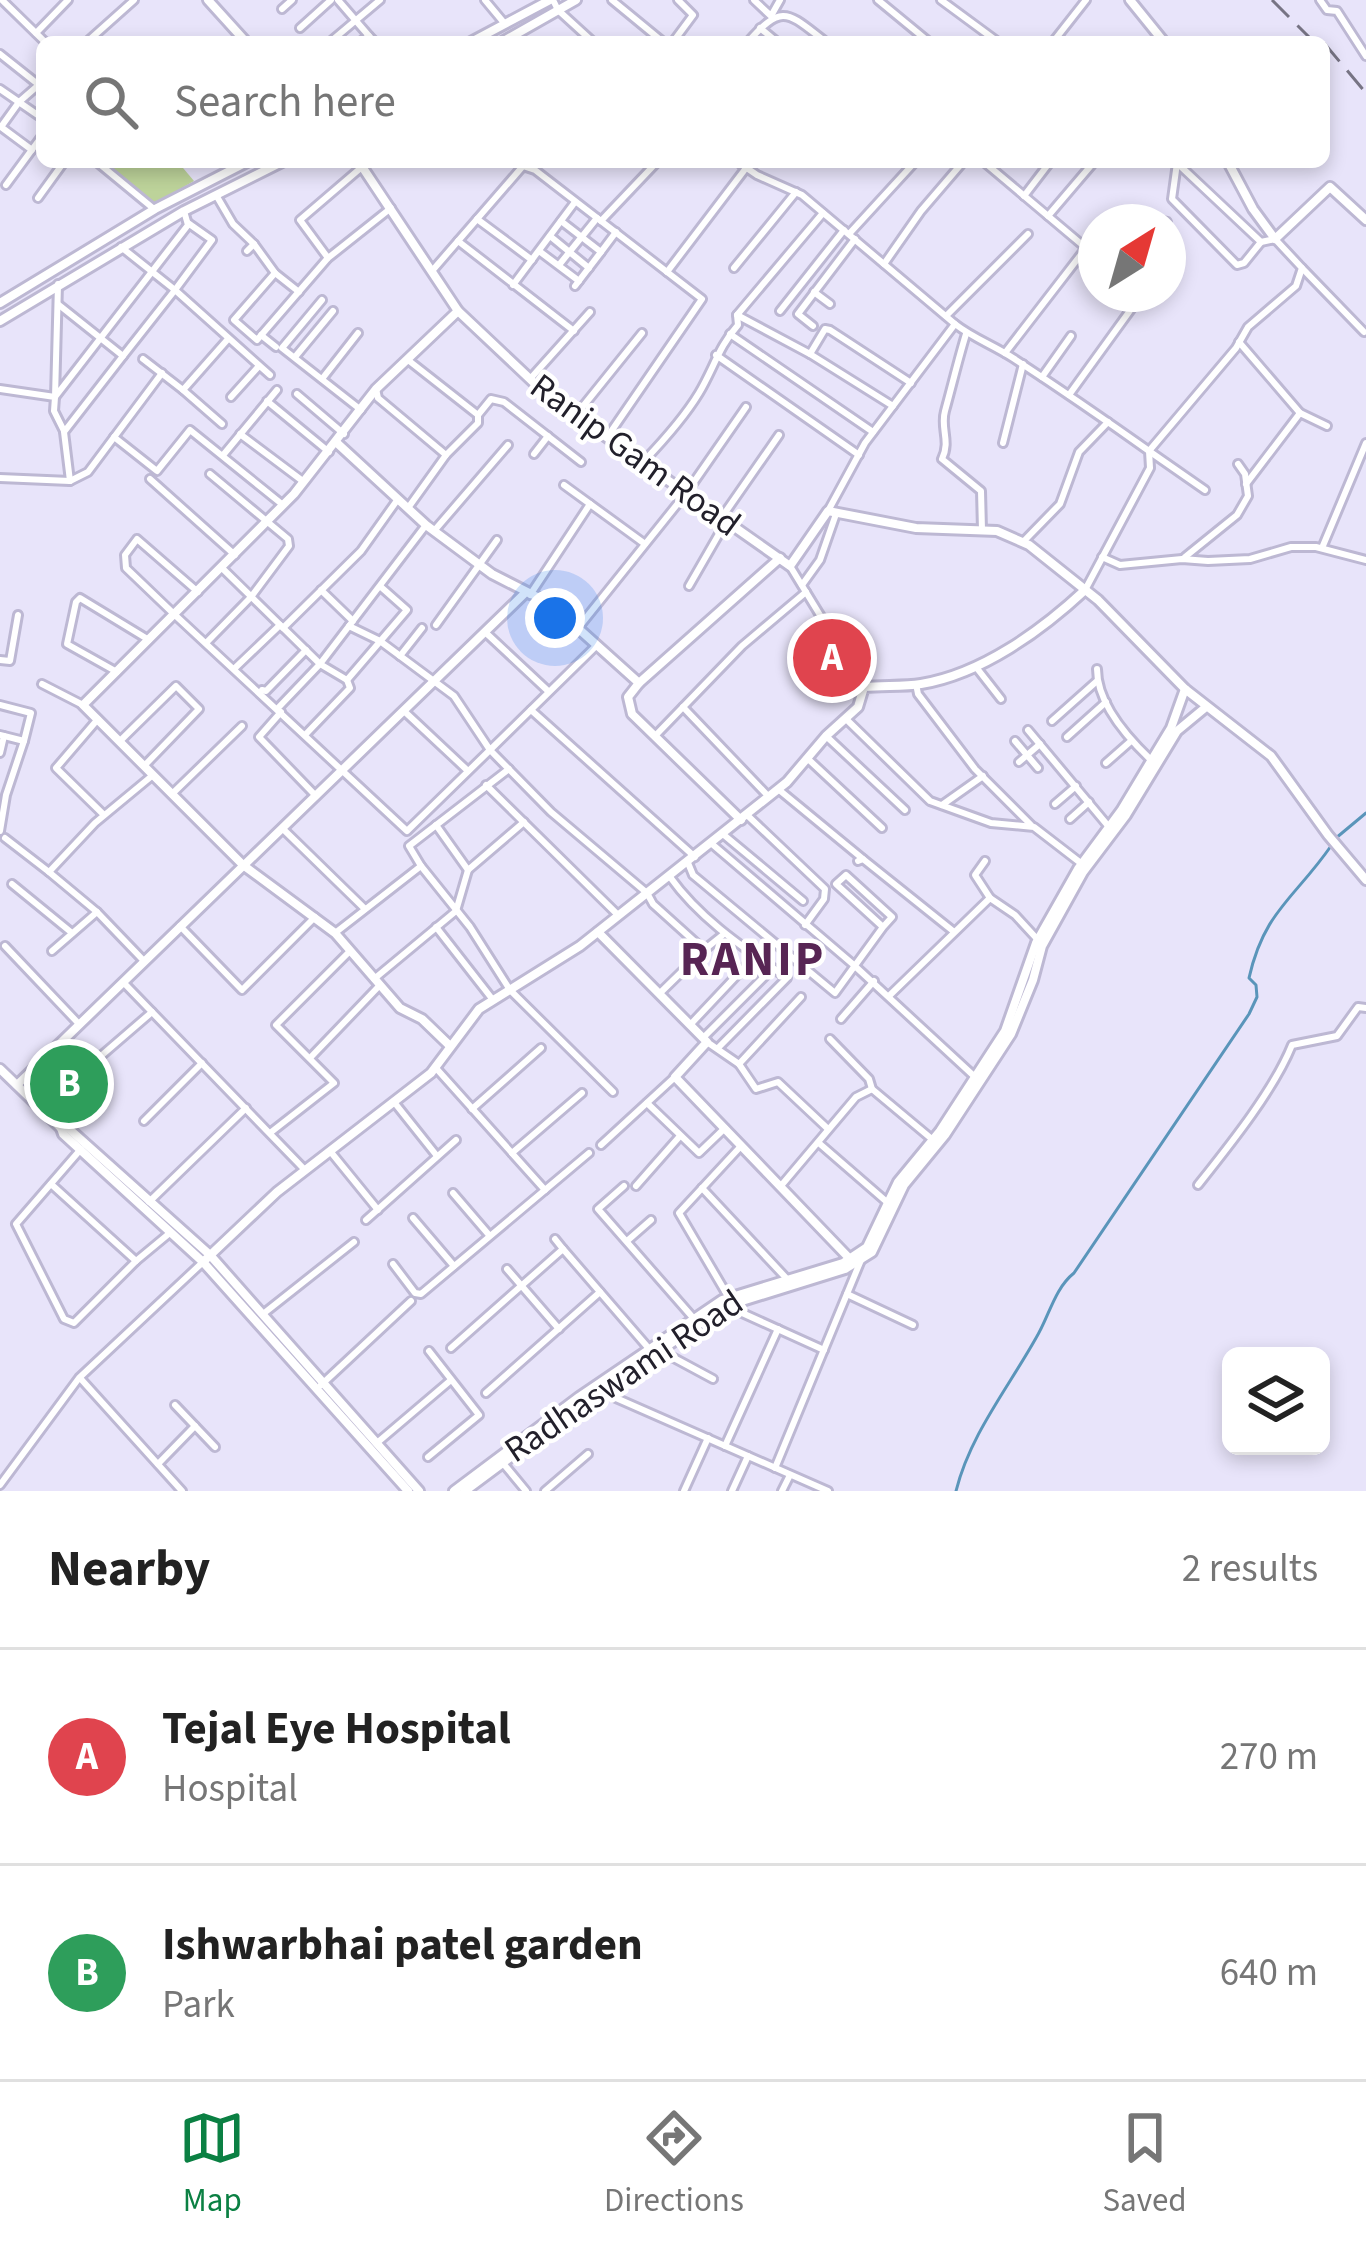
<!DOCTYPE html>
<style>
:root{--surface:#fff;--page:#f6f6f6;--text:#222;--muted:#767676;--line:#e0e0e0;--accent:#0b8043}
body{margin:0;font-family:"Source Sans 3",sans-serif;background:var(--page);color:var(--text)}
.controls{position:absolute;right:36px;bottom:36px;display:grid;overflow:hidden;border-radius:18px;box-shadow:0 6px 18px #0003}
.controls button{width:108px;height:108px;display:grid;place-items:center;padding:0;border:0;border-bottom:3px solid var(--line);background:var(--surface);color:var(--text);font:60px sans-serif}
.compass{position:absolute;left:1078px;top:204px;width:108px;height:108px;border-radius:50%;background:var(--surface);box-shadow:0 6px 18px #0003;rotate:37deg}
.you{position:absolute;left:555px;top:618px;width:42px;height:42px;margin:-30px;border:9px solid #fff;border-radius:50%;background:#1a73e8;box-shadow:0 0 0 18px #1a73e833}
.badge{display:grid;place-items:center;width:78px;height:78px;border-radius:50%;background:var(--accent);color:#fff;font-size:39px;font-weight:700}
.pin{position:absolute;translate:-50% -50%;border:6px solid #fff;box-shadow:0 3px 12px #0006}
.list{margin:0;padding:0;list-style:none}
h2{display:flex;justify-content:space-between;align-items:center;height:156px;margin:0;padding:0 48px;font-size:51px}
h2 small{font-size:39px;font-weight:400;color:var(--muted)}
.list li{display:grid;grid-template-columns:78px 1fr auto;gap:36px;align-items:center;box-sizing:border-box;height:216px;padding:0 48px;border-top:3px solid var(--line)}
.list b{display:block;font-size:45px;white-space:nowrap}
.list p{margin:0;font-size:39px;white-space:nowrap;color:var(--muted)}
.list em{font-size:39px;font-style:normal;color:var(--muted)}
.icon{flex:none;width:66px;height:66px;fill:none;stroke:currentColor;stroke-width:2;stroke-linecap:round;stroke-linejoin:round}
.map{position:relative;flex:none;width:1366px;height:1491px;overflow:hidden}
.search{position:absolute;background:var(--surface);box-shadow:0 6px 18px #0003;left:36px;right:36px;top:36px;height:132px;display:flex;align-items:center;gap:30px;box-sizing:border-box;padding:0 42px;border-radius:18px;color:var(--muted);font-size:45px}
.sheet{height:588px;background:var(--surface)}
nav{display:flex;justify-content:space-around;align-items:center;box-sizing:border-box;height:168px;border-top:3px solid var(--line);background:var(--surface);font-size:33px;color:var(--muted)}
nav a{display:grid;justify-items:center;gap:6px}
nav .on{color:var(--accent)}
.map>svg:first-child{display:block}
</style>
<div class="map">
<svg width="1366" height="1491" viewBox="0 0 1366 1491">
<rect width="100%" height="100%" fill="#e8e4fa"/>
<g fill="#bdd39a">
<polygon points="178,162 194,181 154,204 105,163"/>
<polygon points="68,1042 113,1085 68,1126 25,1084"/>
</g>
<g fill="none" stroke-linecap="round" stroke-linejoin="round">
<g stroke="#5a95ba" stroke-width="3">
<polyline points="1336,838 1366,813"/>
<path d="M956 1491C970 1435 1008 1388 1036 1338 1049 1317 1054 1289 1074 1273L1249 1014 1257 997 1256 985 1249 978C1264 911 1295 898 1331 846"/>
</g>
<defs>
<g id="street">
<polyline points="2,0 45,42"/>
<polyline points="338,0 369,36"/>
<polyline points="485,0 505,24"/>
<polyline points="553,0 558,10 593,42"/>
<polyline points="612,0 663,42"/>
<polyline points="754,0 771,16 780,0"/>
<polyline points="878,0 929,42"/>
<polyline points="941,0 998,42"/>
<polyline points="1320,0 1327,10 1337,11 1366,56"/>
<polyline points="282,9 292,0"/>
<polyline points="300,28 331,0"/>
<polyline points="760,28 777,42"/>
<polyline points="36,33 68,0"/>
<polyline points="87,42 134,0"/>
<polyline points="330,42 380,0"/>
<polyline points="360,42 369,36 375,42"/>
<polyline points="673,42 693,15 678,0"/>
<path d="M748 42C783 2 788 13 826 42"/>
<polyline points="1053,42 1086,0"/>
<polyline points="0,54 39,85"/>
<polyline points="0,89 42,118"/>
<polyline points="32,150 1,127 19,102 42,82"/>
<polyline points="97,162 154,209"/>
<polyline points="738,162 757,175 802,195 955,324 865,443 828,511"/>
<polyline points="984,162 1086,248 1005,353"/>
<polyline points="1176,162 1261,242 1275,239 1302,268 1296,286 1248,327 1236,348 1149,451 1205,490"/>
<polyline points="1177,163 1172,199 1237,265 1244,263 1261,242"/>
<polyline points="363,166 300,220 328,258 391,208"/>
<polyline points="6,185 42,136"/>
<polyline points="216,195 233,224 254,244"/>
<polyline points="1024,196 1050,162"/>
<polyline points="38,198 64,162"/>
<polyline points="1126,214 1167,222"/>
<polyline points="1048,216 1094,162"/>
<polyline points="477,219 532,260"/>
<polyline points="561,221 601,252 616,232"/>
<polyline points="601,221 657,162"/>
<polyline points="188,223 212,240 175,290 270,375"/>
<polyline points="849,234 915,162"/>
<polyline points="550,236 589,268"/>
<polyline points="458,241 574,331"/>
<polyline points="121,247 175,290 123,356"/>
<polyline points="247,251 254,244 275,273 299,292"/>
<polyline points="539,251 579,281"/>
<polyline points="1168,259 1175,249"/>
<polyline points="884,264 921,211 963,162"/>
<polyline points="559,265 597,218"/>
<polyline points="734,268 796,192"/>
<polyline points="1302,268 1364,332"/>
<polyline points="432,271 523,166 535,170 702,299 608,436"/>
<polyline points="667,272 746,168"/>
<polyline points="275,273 234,320 257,340 327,259"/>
<polyline points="58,284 55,397 188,225 184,211"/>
<polyline points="513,285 575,202"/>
<polyline points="575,286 601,252"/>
<polyline points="814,292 830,304"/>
<polyline points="322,300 282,348 361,410"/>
<polyline points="59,305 123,356 64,432 70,481"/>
<polyline points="780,311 844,230"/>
<polyline points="737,315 810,354 893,406"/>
<polyline points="946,316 1028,234"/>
<path d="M955 324C973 338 993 345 1013 358 1059 388 1104 419 1149 451L1150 468 1085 590"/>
<polyline points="813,326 798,314 855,239"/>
<polyline points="730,334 873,432"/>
<path d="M966 334C958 360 952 386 945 411 940 428 951 441 942 459L981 491 982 530"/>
<polyline points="261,335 276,347"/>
<polyline points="1239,342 1300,413 1246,484"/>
<polyline points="810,354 825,329 830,330 911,383"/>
<polyline points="716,355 859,455"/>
<polyline points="295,357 333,311"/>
<polyline points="143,359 183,390 228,339"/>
<polyline points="408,360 478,415"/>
<polyline points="1042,377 1071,336"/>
<polyline points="322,379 358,333"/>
<polyline points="530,379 590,312"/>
<polyline points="0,389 55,397 54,411 64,431"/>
<polyline points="376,389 378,398 446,455"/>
<polyline points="183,390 222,424"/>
<polyline points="297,394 344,434"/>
<polyline points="1069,395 1142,294"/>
<polyline points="231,397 259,366"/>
<polyline points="267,401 329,452"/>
<polyline points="1300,413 1327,426"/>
<polyline points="576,415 642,333"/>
<polyline points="240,434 304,482"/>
<polyline points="114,437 157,471 190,430 283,505"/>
<polyline points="1003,443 1023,364"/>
<polyline points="224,454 277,390"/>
<polyline points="534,454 548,436"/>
<path d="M644 461C664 440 684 418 699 393 713 370 719 346 738 325L737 315 823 213"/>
<polyline points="0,478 70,481 88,472 162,373"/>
<polyline points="150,479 235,555"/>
<polyline points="564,485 645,544"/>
<polyline points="408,508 446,455 478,423 478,415 491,399 504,402 581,462"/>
<polyline points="722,517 779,435"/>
<polyline points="434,531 508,445"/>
<polyline points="1023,542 1060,504 1079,452 1108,422"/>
<polyline points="1322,548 1366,443"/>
<polyline points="1102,557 1120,565 1182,559 1208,561 1250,559 1291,547 1316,547 1366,560"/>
<polyline points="1185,557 1237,515 1248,496 1245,474 1238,464"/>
<polyline points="790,566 864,687"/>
<polyline points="222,568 320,664 347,680 350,688 305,735"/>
<polyline points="802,585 820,560 836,514"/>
<polyline points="689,586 727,520"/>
<polyline points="321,590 353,621"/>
<polyline points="198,592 137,539 125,555 126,568 175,615 407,831 490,750 551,812 647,893 653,904 704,950 659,994"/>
<polyline points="530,595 590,504"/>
<polyline points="436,625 497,540"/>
<polyline points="349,626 380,641 454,696 490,750 597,645"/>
<polyline points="283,628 361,551 398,499"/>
<polyline points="578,628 687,492 746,407"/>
<polyline points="485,632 548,691"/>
<polyline points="206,643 251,597 289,546 288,539 210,474"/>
<polyline points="400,656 422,628"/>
<polyline points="0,660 10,661 18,615"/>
<polyline points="976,667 1001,699"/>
<polyline points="235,668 280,625"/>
<path d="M1097 669C1097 703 1127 737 1150 759"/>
<polyline points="117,672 67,644 76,602 80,598 149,640"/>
<polyline points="347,680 407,610 381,587"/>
<polyline points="42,684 83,705"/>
<polyline points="916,684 918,694 975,769 1031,825"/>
<polyline points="262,690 266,691 306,650"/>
<polyline points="0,705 31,713 24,741"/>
<polyline points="683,707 769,797"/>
<polyline points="278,708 320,664 426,525"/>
<polyline points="531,710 695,857"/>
<polyline points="404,711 468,771"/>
<polyline points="281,712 259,737 316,796"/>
<polyline points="845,718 930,801 991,823 1034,827 1082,864"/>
<polyline points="98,719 56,768 104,815"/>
<polyline points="1052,721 1097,681"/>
<polyline points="1028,730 1109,827"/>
<polyline points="0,735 24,741 6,795 0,831"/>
<polyline points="655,736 742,646 806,592"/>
<polyline points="826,736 905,810"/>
<polyline points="1067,737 1106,702"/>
<polyline points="120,741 176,686 199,709 144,766"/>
<polyline points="1015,741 1038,768"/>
<polyline points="0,753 4,736"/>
<polyline points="807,758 882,828"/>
<polyline points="1019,762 1040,744"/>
<polyline points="1106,763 1131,741"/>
<polyline points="486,785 618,915"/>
<polyline points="778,789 863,859"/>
<polyline points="172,794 242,726"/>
<polyline points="1055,804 1076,786"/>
<polyline points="942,805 983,776"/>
<polyline points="747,815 825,889 824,899 805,925"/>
<polyline points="1070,819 1089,802"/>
<polyline points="436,825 468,870 524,822"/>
<polyline points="282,828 365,909"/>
<polyline points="724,835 803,901"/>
<polyline points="5,838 49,872"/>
<polyline points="712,844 855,966"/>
<polyline points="858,861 863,859 953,931"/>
<polyline points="985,861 975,875 990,898"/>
<polyline points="688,863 693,875 835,993 883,927 836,884 846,875 892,917 883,927"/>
<polyline points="421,866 470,927 510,990 613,1092"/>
<path d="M670 877C700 919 744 948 787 978L718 1048"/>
<polyline points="12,884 72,933"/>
<polyline points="180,926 242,990 315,917"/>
<polyline points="436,927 493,1000"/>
<polyline points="335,933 421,866 409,846 509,769"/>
<polyline points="5,946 79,1024"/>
<polyline points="704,950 724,934"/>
<polyline points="52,951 97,912"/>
<polyline points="144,961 97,912 49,872 95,823 153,775"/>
<polyline points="857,968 975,1077"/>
<polyline points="374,979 456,911 468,870"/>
<polyline points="123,982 305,1170"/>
<polyline points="890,995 990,898 1015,915 1038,940"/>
<polyline points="841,1019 874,981"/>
<polyline points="690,1025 755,956"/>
<polyline points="703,1038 773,968"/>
<polyline points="830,1039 869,1079 872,1089 933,1140"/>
<polyline points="707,1042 739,1064 801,997"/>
<polyline points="310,1058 380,985"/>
<polyline points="739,1064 756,1089 778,1082 828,1129"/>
<polyline points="435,1067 545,1190"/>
<polyline points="87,1068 152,1012"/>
<polyline points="394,1102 437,1156"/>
<polyline points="647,1103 699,1153 725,1128"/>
<polyline points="472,1109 541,1048"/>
<polyline points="144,1121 202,1063"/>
<polyline points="270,1133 334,1083 276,1025 350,951"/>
<polyline points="820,1144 888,1203"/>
<polyline points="601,1145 675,1077"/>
<polyline points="81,1149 16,1224 64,1319 74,1323 136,1261 171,1232"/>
<polyline points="330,1151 378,1210"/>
<polyline points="512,1153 582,1093"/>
<polyline points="51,1184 136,1261"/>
<path d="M1198 1185C1229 1146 1274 1090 1292 1045L1337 1036 1358 1007 1366 1008"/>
<polyline points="624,1186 598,1209 695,1320"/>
<polyline points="636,1186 680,1136"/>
<polyline points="780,1187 856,1097 872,1089"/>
<polyline points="702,1188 787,1279"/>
<polyline points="453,1193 489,1235"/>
<polyline points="149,1202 246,1108"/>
<polyline points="413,1218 454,1266"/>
<polyline points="366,1220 456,1140"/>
<polyline points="555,1239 563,1249"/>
<polyline points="627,1241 651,1220"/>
<polyline points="393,1264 415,1293 421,1294 589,1153"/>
<polyline points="507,1269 559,1329"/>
<polyline points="847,1294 913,1325"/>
<polyline points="729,1298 679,1213 741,1146"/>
<polyline points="729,1307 824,1350"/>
<polyline points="263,1314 354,1242"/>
<polyline points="451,1348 563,1249 651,1351"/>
<polyline points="661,1351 713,1379"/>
<polyline points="80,1378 182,1491"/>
<polyline points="321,1385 411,1301"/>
<polyline points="600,1391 828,1491"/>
<polyline points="486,1393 600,1292"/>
<polyline points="175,1405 215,1447"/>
<polyline points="378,1442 451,1380"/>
<polyline points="725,1446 778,1329"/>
<polyline points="428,1457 479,1415 429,1351"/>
<polyline points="502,1462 526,1491"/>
<polyline points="158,1464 195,1426"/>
<polyline points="775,1468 861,1260"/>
<polyline points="0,1485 79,1378 203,1262"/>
<polyline points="545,1491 588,1454"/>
<polyline points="684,1491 708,1438"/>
<polyline points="732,1491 748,1456"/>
<polyline points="782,1491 790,1475"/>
</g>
<g id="secondary">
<polyline points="208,0 246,42"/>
<polyline points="1130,0 1164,42"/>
<polyline points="471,42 550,0"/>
<polyline points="502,42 576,0"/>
<polyline points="359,162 458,311 548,396 790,566 828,511 916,528 997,531 1029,545 1098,600 1185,689 1271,756 1328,835 1366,880"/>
<polyline points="1228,162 1253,209 1275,239 1330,187 1366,220"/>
<polyline points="0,303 155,209 247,162"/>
<polyline points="0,321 184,211 282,162"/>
<polyline points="337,443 426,525 492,574 551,604 639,683 628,697 632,714 741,820"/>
<polyline points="639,683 780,558"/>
<polyline points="598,932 707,1042 675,1077 849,1258"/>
<polyline points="449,1045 422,1019 400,1008 335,933 243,865 83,705 294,494 376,389 458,311"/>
<polyline points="0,1069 61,1128 63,1134 203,1262 408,1491"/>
<polyline points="17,1085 525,593"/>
<polyline points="61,1128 68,1128 210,1255 419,1491"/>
<path d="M203 1262 277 1192 431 1073 479 1009 580 946 787 782 826 736 858 707 864 687C883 685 903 687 921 684 982 674 1042 630 1085 590"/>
<polyline points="454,1491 579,1397 722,1300 843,1263 867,1247 898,1182 940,1131 1005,1031 1036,943 1078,869 1121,811 1171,728 1185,689"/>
<polyline points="465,1491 583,1403 726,1306 845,1269 872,1252 904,1185 945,1135 1011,1034 1033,980 1042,946 1083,872 1126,815 1177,731 1206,707"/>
</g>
</defs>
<use href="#street" stroke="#bdb8d3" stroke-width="12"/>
<use href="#secondary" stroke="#bdb8d3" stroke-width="14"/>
<use href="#street" stroke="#fff" stroke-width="6"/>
<use href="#secondary" stroke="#fff" stroke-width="8"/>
<g stroke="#777484" stroke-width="3" stroke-dasharray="24 12" stroke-linecap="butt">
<polyline points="1272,0 1314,42"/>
<polyline points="1324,43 1366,93"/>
</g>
</g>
<g text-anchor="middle" stroke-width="9" stroke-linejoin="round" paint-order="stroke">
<g font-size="36" fill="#22202b" stroke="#fff">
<text transform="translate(636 454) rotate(36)" y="13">Ranip Gam Road</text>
<text transform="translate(623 1375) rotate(-34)" y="13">Radhaswami Road</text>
</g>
<g font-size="48" font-weight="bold" letter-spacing="3" fill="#572554" stroke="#fff">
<text x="753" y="975">RANIP</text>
</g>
</g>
</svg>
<div class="controls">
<button><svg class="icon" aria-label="layers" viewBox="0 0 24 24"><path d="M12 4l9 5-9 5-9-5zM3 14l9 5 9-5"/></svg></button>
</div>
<svg class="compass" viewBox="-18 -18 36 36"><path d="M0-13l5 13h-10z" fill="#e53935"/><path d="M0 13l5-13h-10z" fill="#767676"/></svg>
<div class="you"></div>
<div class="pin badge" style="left:832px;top:658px;background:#e0444e">A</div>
<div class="pin badge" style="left:69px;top:1084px;background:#2e9e5b">B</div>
<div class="search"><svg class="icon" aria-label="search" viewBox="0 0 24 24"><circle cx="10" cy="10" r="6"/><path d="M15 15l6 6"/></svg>Search here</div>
</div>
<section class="sheet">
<h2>Nearby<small>2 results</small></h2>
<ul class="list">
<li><span class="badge" style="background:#e0444e">A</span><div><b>Tejal Eye Hospital</b><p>Hospital</p></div><em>270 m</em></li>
<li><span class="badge" style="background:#2e9e5b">B</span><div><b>Ishwarbhai patel garden</b><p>Park</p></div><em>640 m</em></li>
</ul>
</section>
<nav>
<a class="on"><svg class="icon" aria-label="map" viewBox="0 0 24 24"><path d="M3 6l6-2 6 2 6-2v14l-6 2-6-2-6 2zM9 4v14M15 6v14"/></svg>Map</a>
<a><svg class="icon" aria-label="directions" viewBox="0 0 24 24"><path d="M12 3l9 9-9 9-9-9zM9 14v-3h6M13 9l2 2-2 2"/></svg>Directions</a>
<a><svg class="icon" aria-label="saved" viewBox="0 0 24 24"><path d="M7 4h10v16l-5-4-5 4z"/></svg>Saved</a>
</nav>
